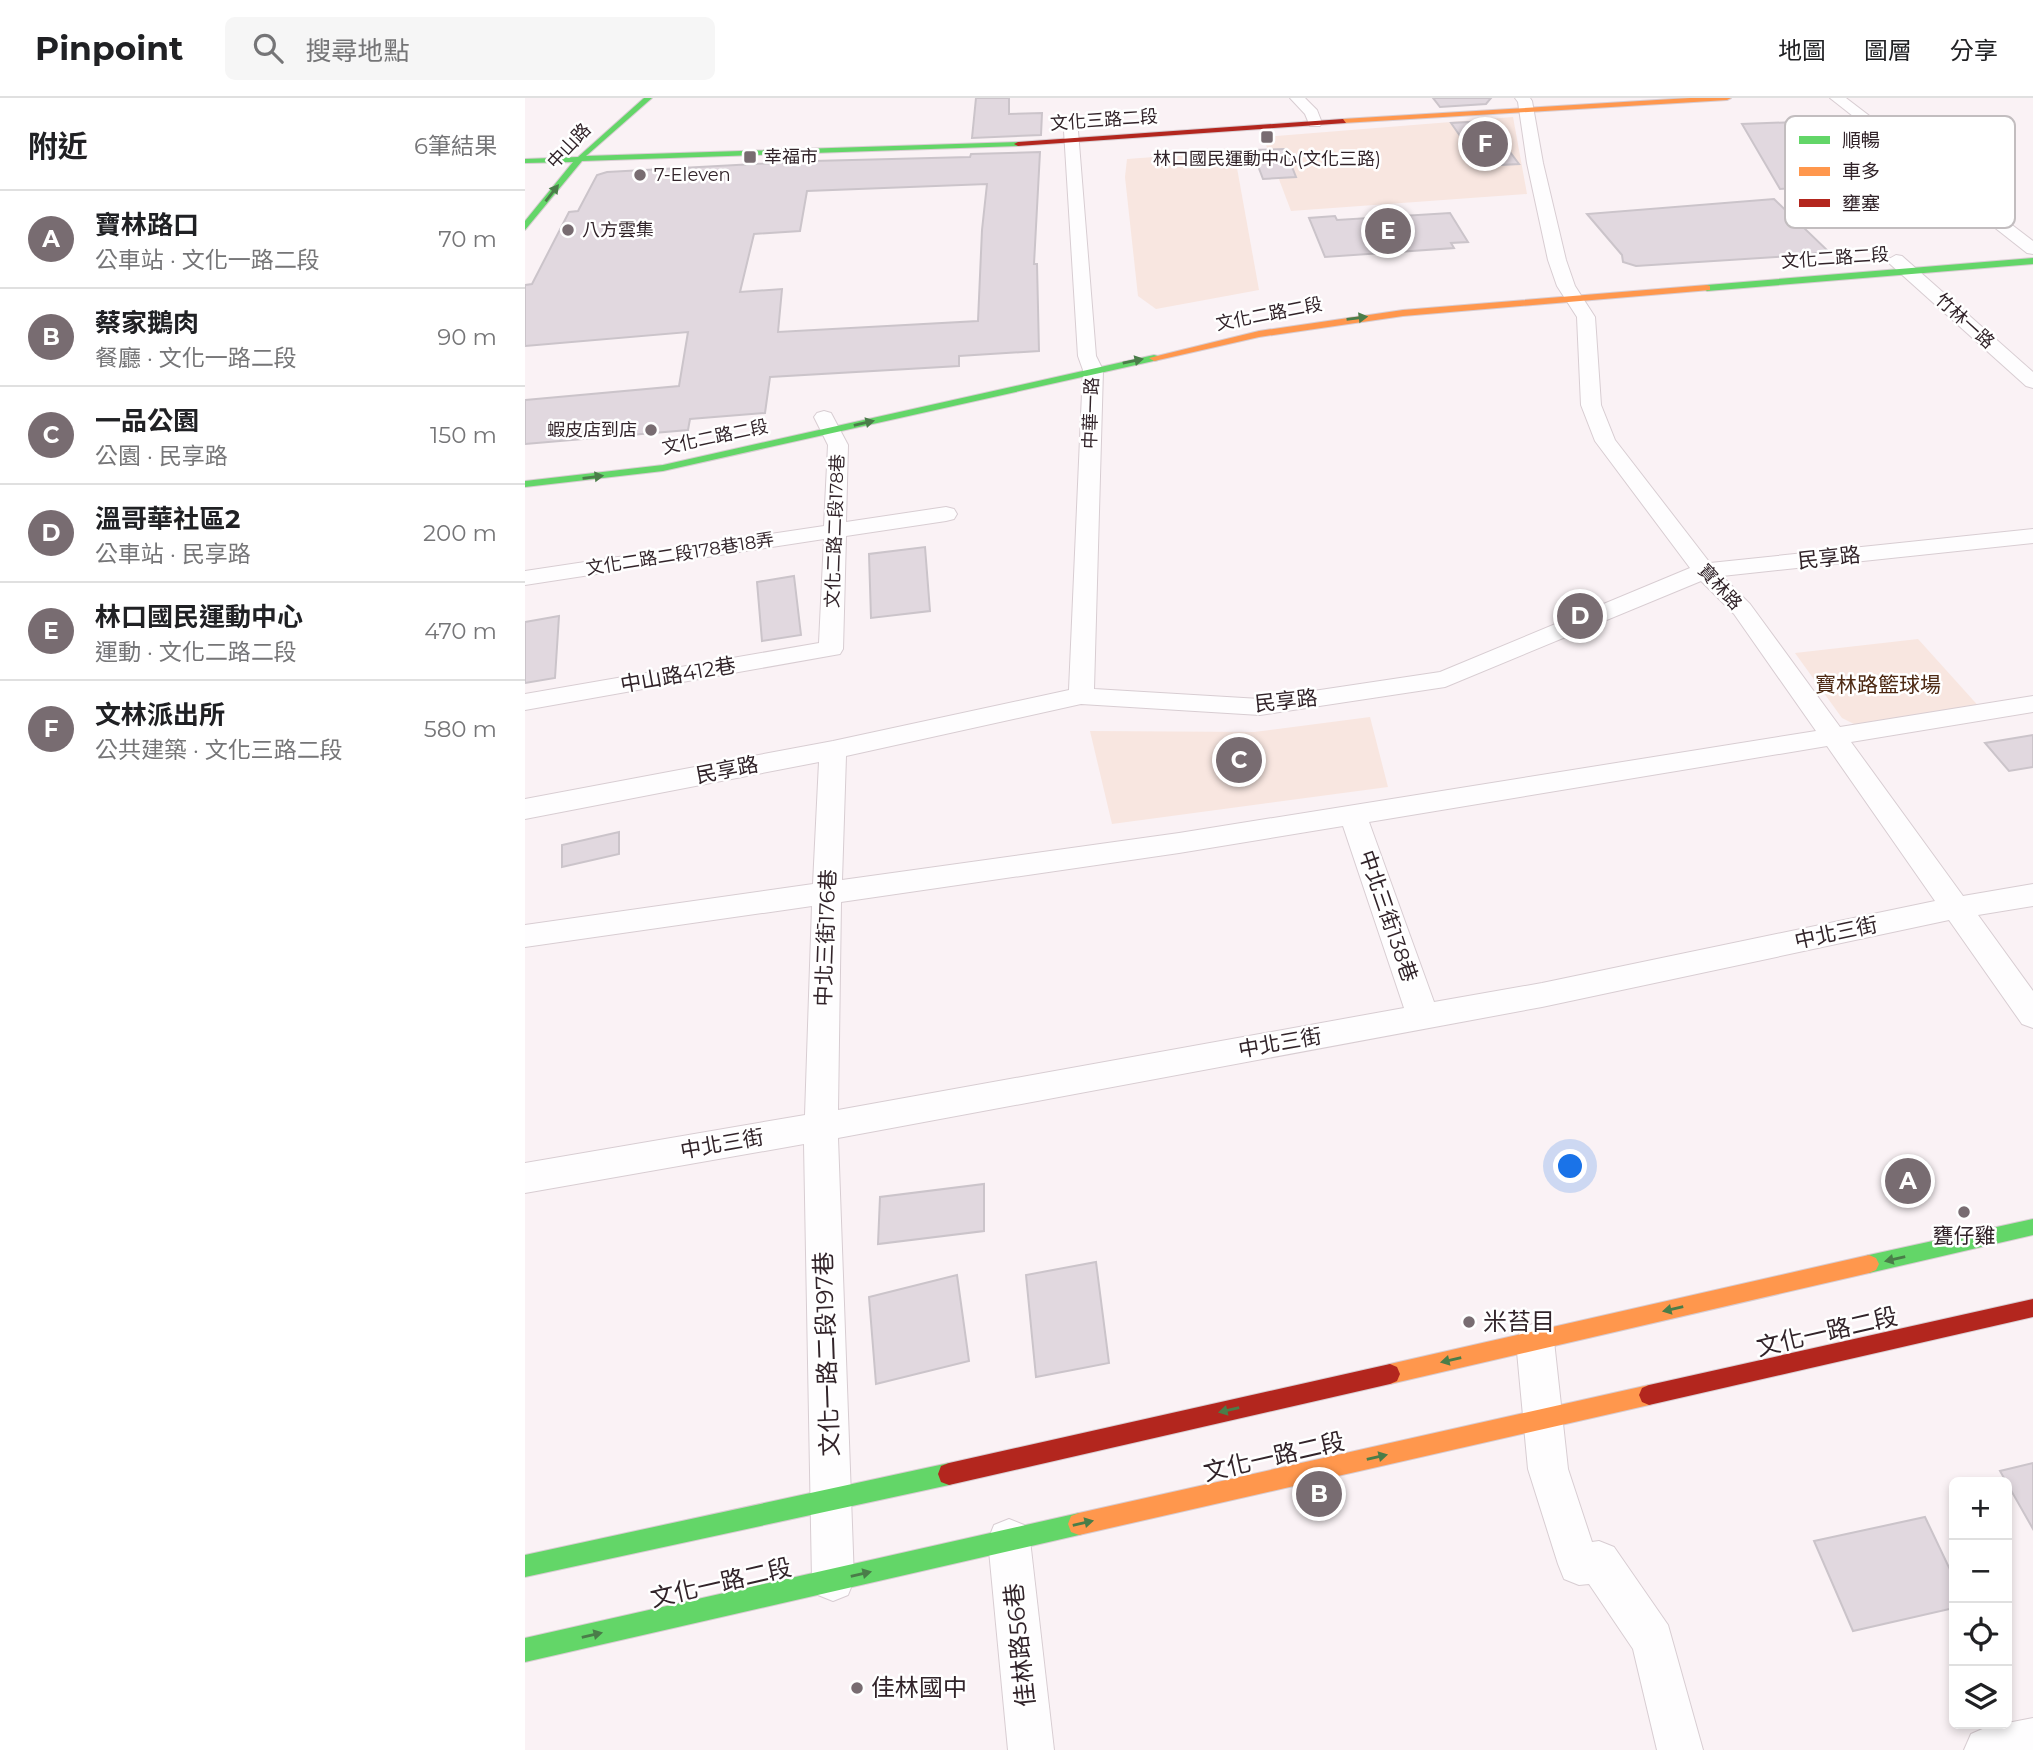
<!DOCTYPE html>
<html lang="zh-TW">
<meta charset="utf-8">
<style>
:root{--surface:#fff;--page:#f6f6f6;--text:#202124;--muted:#757577;--line:#e0e0e0;--accent:#786c71}
body{margin:0;font-family:Montserrat,"Noto Sans TC",sans-serif;background:var(--page);color:var(--text)}
.controls{position:absolute;right:21px;bottom:21px;display:grid;overflow:hidden;border-radius:10px;box-shadow:0 4px 10px #0003}
.controls button{width:63px;height:63px;display:grid;place-items:center;padding:0;border:0;border-bottom:2px solid var(--line);background:var(--surface);color:var(--text);font:35px sans-serif}
.you{position:absolute;left:1046px;top:1069px;width:24px;height:24px;margin:-18px;border:5px solid #fff;border-radius:50%;background:#1a73e8;box-shadow:0 0 0 10px #1a73e833}
.badge{display:grid;place-items:center;width:46px;height:46px;border-radius:50%;background:var(--accent);color:#fff;font-size:23px;font-weight:700}
.pin{position:absolute;translate:-50% -50%;border:4px solid #fff;box-shadow:0 2px 7px #0006}
.list{margin:0;padding:0;list-style:none}
h2{display:flex;justify-content:space-between;align-items:center;height:91px;margin:0;padding:0 28px;font-size:30px}
h2 small{font-size:23px;font-weight:400;color:var(--muted)}
.list li{display:grid;grid-template-columns:46px 1fr auto;gap:21px;align-items:center;box-sizing:border-box;height:98px;padding:0 28px;border-top:2px solid var(--line)}
.list b{display:block;font-size:26px;white-space:nowrap}
.list p{margin:0;font-size:23px;white-space:nowrap;color:var(--muted)}
.list em{font-size:23px;font-style:normal;color:var(--muted)}
.icon{flex:none;width:38px;height:38px;fill:none;stroke:currentColor;stroke-width:2;stroke-linecap:round;stroke-linejoin:round}
.map{position:relative;flex:none;width:1508px;height:1652px;overflow:hidden}
header{display:flex;align-items:center;gap:42px;box-sizing:border-box;height:98px;padding:0 35px;background:var(--surface);border-bottom:2px solid var(--line)}
header strong{font-size:33px}
nav{display:flex;gap:38px;margin-inline-start:auto;font-size:24px}
.search{width:490px;height:63px;background:var(--page);display:flex;align-items:center;gap:18px;box-sizing:border-box;padding:0 24px;border-radius:10px;color:var(--muted);font-size:26px}
main{display:flex}
aside{flex:1;background:var(--surface)}
.map>svg:first-child{display:block}
</style>
<header>
<strong>Pinpoint</strong>
<div class="search"><svg class="icon" aria-label="search" viewBox="0 0 24 24"><circle cx="10" cy="10" r="6"/><path d="M15 15l6 6"/></svg>搜尋地點</div>
<nav><a>地圖</a><a>圖層</a><a>分享</a></nav>
</header>
<main>
<aside>
<h2>附近<small>6筆結果</small></h2>
<ul class="list">
<li><span class="badge">A</span><div><b>寶林路口</b><p>公車站 · 文化一路二段</p></div><em>70 m</em></li>
<li><span class="badge">B</span><div><b>蔡家鵝肉</b><p>餐廳 · 文化一路二段</p></div><em>90 m</em></li>
<li><span class="badge">C</span><div><b>一品公園</b><p>公園 · 民享路</p></div><em>150 m</em></li>
<li><span class="badge">D</span><div><b>溫哥華社區2</b><p>公車站 · 民享路</p></div><em>200 m</em></li>
<li><span class="badge">E</span><div><b>林口國民運動中心</b><p>運動 · 文化二路二段</p></div><em>470 m</em></li>
<li><span class="badge">F</span><div><b>文林派出所</b><p>公共建築 · 文化三路二段</p></div><em>580 m</em></li>
</ul>
</aside>
<div class="map">
<svg width="1508" height="1652" viewBox="0 0 1508 1652">
<rect width="100%" height="100%" fill="#faf2f5"/>
<g fill="#f8e6e0">
<polygon points="988,19 1002,96 766,113 738,39"/>
<polygon points="683,55 710,59 734,192 631,211 613,198 600,79 602,61"/>
<polygon points="1393,541 1457,612 1337,630 1317,620 1270,555"/>
<polygon points="845,619 863,689 587,726 565,633 729,634"/>
</g>
<g fill="#e1d8df" stroke="#cbc4ca" stroke-width="2" fill-rule="evenodd">
<polygon points="451,0 484,0 484,16 517,15 516,37 447,40"/>
<polygon points="908,0 966,0 961,6 915,9"/>
<polygon points="962,23 994,66 956,68 926,25"/>
<polygon points="1297,23 1364,84 1255,91 1217,26"/>
<polygon points="760,51 771,79 738,81 727,52"/>
<path d="M515 54 509 166H512L514 253 434 258V268L245 279 240 315 165 321 163 332 0 346V302L154 288 163 234 0 248V187L7 186 44 114 53 113 72 77 82 74 288 63 445 59 446 56ZM462 86 457 132 453 223 253 234 257 191 215 194 229 136 275 133 282 93Z"/>
<polygon points="1249,101 1303,153 1281,157 1111,168 1098,164 1097,157 1062,116"/>
<polygon points="925,115 943,144 926,145 929,150 800,159 784,120 810,118 812,122"/>
<polygon points="400,449 405,513 346,520 344,456"/>
<polygon points="269,478 276,537 237,543 232,484"/>
<polygon points="34,518 30,580 0,585 0,524"/>
<polygon points="1508,637 1508,669 1484,673 1460,645"/>
<polygon points="94,734 94,756 37,769 37,747"/>
<polygon points="459,1086 459,1133 353,1146 355,1099"/>
<polygon points="571,1164 584,1265 511,1279 501,1177"/>
<polygon points="432,1177 444,1263 351,1286 344,1199"/>
<polygon points="1508,1365 1508,1431 1475,1373"/>
<polygon points="1400,1419 1429,1480 1429,1510 1328,1533 1289,1443"/>
</g>
<g fill="none" stroke-linecap="round" stroke-linejoin="round">
<defs>
<g id="street">
<polygon points="765,0 780,0 792,12 797,25 795,28 785,28 780,16"/>
<path d="M990 0H1005L1007 3 1018 65 1041 162 1050 188 1070 219 1076 307 1090 342 1185 465 1508 431V445L1197 478 1225 506 1315 629 1508 598V614L1326 644 1438 798 1508 786V808L1453 817 1508 893V930L1497 926 1424 822 1017 909 313 1040 329 1482 323 1497 308 1503 293 1497 287 1482 279 1046 0 1095V1065L280 1017 287 808 0 849V827L288 786 294 664 0 721V701L308 643 544 592 558 272 553 258 539 33 546 29 553 33 571 258 578 272 569 591 735 601 915 574 1165 470 1070 343 1056 307 1052 219 1032 188 1023 162 1002 65 993 4ZM1176 483 1209 516 1291 633 654 735 317 782 321 658 556 606 735 617 920 589ZM1302 648 1410 803 1017 885 909 904 844 724ZM818 728 879 910 313 1012 316 804 654 755Z"/>
<polygon points="1305,0 1321,0 1508,143 1508,156 1502,155"/>
<polygon points="1371,157 1377,158 1508,274 1508,290 1501,288 1365,166 1362,162"/>
<polygon points="299,313 306,315 323,347 321,424 421,409 429,411 432,416 429,421 421,423 321,438 318,551 315,556 0,612 0,596 294,545 299,441 0,487 0,473 299,428 303,347 289,319 292,315"/>
<polygon points="1010,1225 1023,1230 1029,1243 1043,1371 1067,1444 1074,1443 1089,1449 1143,1527 1178,1652 1132,1652 1108,1551 1064,1486 1054,1487 1039,1481 1033,1466 1003,1371 991,1243 997,1230"/>
<polygon points="484,1421 499,1427 505,1442 529,1652 483,1652 463,1442 469,1427"/>
<polygon points="1508,1620 1508,1652 1439,1652 1446,1636 1462,1629"/>
</g>
<g id="fast">
<polygon points="119,0 127,0 61,58 493,44 497,46 493,48 57,63 0,132 0,123 48,64 0,65 0,61 53,59"/>
<polygon points="1508,160 1508,166 1182,193 1177,190 1182,187"/>
<polygon points="629,257 633,258 633,262 138,373 0,389 0,383 138,367"/>
<polygon points="1508,1121 1508,1137 1344,1175 1337,1172 1334,1166 1337,1160 1344,1157"/>
<polygon points="424,1365 432,1368 435,1376 432,1384 424,1387 0,1479 0,1457"/>
<polygon points="554,1415 562,1418 565,1426 562,1434 554,1437 0,1564 0,1540"/>
</g>
<g id="slow">
<polygon points="1165,0 1206,0 1202,2 818,25 814,23 818,21"/>
<polygon points="1182,187 1185,188 1185,192 878,218 734,239 629,263 624,260 734,233 878,212"/>
<polygon points="1344,1157 1351,1160 1354,1166 1351,1172 1344,1175 865,1286 858,1283 855,1276 858,1269 865,1266"/>
<polygon points="1124,1287 1131,1290 1134,1297 1131,1304 1124,1307 554,1437 546,1434 543,1426 546,1418 554,1415"/>
</g>
<g id="jam">
<polygon points="818,21 821,25 493,48 489,46 493,44"/>
<polygon points="1508,1201 1508,1219 1124,1307 1117,1304 1114,1297 1117,1290 1124,1287"/>
<polygon points="865,1266 872,1269 875,1276 872,1283 865,1286 424,1387 416,1384 413,1376 416,1368 424,1365"/>
</g>
</defs>
<use href="#street" stroke="#d8cdd2" stroke-width="2"/>
<use href="#fast" stroke="#d8cdd2" stroke-width="2"/>
<use href="#slow" stroke="#d8cdd2" stroke-width="2"/>
<use href="#jam" stroke="#d8cdd2" stroke-width="2"/>
<use href="#street" fill="#fefdfe" fill-rule="evenodd"/>
<use href="#fast" fill="#63d668" fill-rule="evenodd"/>
<use href="#slow" fill="#ff974d" fill-rule="evenodd"/>
<use href="#jam" fill="#b3261e" fill-rule="evenodd"/>
</g>
<defs><path id="oneway-solid" d="M-6-.8H1V-3.2L6.5 0L1 3.2V.8H-6Z" transform="scale(1.75)"/></defs>
<g fill="#4a7d49">
<use href="#oneway-solid" transform="translate(27 95) rotate(-52)"/>
<use href="#oneway-solid" transform="translate(832 220) rotate(-7)"/>
<use href="#oneway-solid" transform="translate(608 263) rotate(-12)"/>
<use href="#oneway-solid" transform="translate(339 325) rotate(-13)"/>
<use href="#oneway-solid" transform="translate(68 379) rotate(-7)"/>
<use href="#oneway-solid" transform="translate(1370 1161) rotate(167)"/>
<use href="#oneway-solid" transform="translate(1148 1211) rotate(167)"/>
<use href="#oneway-solid" transform="translate(926 1262) rotate(167)"/>
<use href="#oneway-solid" transform="translate(704 1312) rotate(167)"/>
<use href="#oneway-solid" transform="translate(852 1359) rotate(-13)"/>
<use href="#oneway-solid" transform="translate(558 1425) rotate(-13)"/>
<use href="#oneway-solid" transform="translate(336 1476) rotate(-13)"/>
<use href="#oneway-solid" transform="translate(67 1537) rotate(-13)"/>
</g>
<g fill="#786c71" stroke="#fff" stroke-width="2.5">
<rect x="735" y="32" width="14" height="14" rx="3.5"/>
<rect x="218" y="52" width="14" height="14" rx="3.5"/>
<circle cx="115" cy="77" r="7"/>
<circle cx="43" cy="132" r="7"/>
<circle cx="126" cy="332" r="7"/>
<circle cx="1439" cy="1114" r="7"/>
<circle cx="944" cy="1224" r="7"/>
<circle cx="332" cy="1590" r="7"/>
</g>
<g text-anchor="middle" stroke-width="5" stroke-linejoin="round" paint-order="stroke">
<g font-size="18" fill="#32242a" stroke="#fff">
<text transform="translate(579 22) rotate(-4)" y="6">文化三路二段</text>
<text transform="translate(44 48) rotate(-47)" y="6">中山路</text>
<text transform="translate(1310 160) rotate(-4)" y="6">文化二路二段</text>
<text transform="translate(744 216) rotate(-11)" y="6">文化二路二段</text>
<text transform="translate(1440 223) rotate(42)" y="6">竹林一路</text>
<text transform="translate(566 315) rotate(-88)" y="6">中華一路</text>
<text transform="translate(190 339) rotate(-12)" y="6">文化二路二段</text>
<text transform="translate(310 433) rotate(-88)" y="6">文化二路二段178巷</text>
<text transform="translate(155 456) rotate(-9)" y="6">文化二路二段178巷18弄</text>
<text transform="translate(1195 489) rotate(47)" y="6">寶林路</text>
</g>
<g font-size="18" fill="#32242a" stroke="#fff" text-anchor="start">
<text x="239" y="65">幸福市</text>
<text x="742" y="67" text-anchor="middle">林口國民運動中心(文化三路)</text>
<text x="129" y="83">7-Eleven</text>
<text x="57" y="138">八方雲集</text>
<text x="112" y="338" text-anchor="end">蝦皮店到店</text>
</g>
<g font-size="21" fill="#32242a" stroke="#fff">
<text transform="translate(1304 460) rotate(-6)" y="7">民享路</text>
<text transform="translate(153 577) rotate(-10)" y="7">中山路412巷</text>
<text transform="translate(761 603) rotate(-6)" y="7">民享路</text>
<text transform="translate(202 672) rotate(-11)" y="7">民享路</text>
<text transform="translate(863 818) rotate(71)" y="7">中北三街138巷</text>
<text transform="translate(1311 835) rotate(-12)" y="7">中北三街</text>
<text transform="translate(301 840) rotate(-88)" y="7">中北三街176巷</text>
<text transform="translate(755 945) rotate(-10)" y="7">中北三街</text>
<text transform="translate(197 1046) rotate(-10)" y="7">中北三街</text>
</g>
<g font-size="21" fill="#4e2a14" stroke="#fff">
<text x="1353" y="594">寶林路籃球場</text>
</g>
<g font-size="21" fill="#32242a" stroke="#fff">
<text x="1439" y="1145">甕仔雞</text>
</g>
<g font-size="24" fill="#32242a" stroke="#fff" text-anchor="start">
<text x="958" y="1232">米苔目</text>
<text x="346" y="1598">佳林國中</text>
</g>
<g font-size="24" fill="#32242a" stroke="#fff">
<text transform="translate(1302 1234) rotate(-13)" y="8">文化一路二段</text>
<text transform="translate(302 1256) rotate(-92)" y="8">文化一路二段197巷</text>
<text transform="translate(749 1359) rotate(-13)" y="8">文化一路二段</text>
<text transform="translate(196 1485) rotate(-13)" y="8">文化一路二段</text>
<text transform="translate(495 1547) rotate(-96)" y="8">佳林路56巷</text>
</g>
</g>
<rect x="1260" y="18" width="230" height="112" rx="10" fill="#fff" stroke="#c2bdbf" stroke-width="2"/>
<rect x="1274" y="38" width="31" height="8" fill="#63d668"/>
<rect x="1274" y="69" width="31" height="9" fill="#ff974d"/>
<rect x="1274" y="101" width="31" height="8" fill="#b3261e"/>
<g font-size="19" fill="#32242a">
<text x="1317" y="49">順暢</text>
<text x="1317" y="80">車多</text>
<text x="1317" y="112">壅塞</text>
</g>
</svg>
<div class="controls">
<button>+</button>
<button>−</button>
<button><svg class="icon" aria-label="locate" viewBox="0 0 24 24"><circle cx="12" cy="12" r="6"/><path d="M12 2v4M12 18v4M2 12h4M18 12h4"/></svg></button>
<button><svg class="icon" aria-label="layers" viewBox="0 0 24 24"><path d="M12 4l9 5-9 5-9-5zM3 14l9 5 9-5"/></svg></button>
</div>
<div class="you"></div>
<div class="pin badge" style="left:1383px;top:1083px">A</div>
<div class="pin badge" style="left:794px;top:1396px">B</div>
<div class="pin badge" style="left:714px;top:662px">C</div>
<div class="pin badge" style="left:1055px;top:518px">D</div>
<div class="pin badge" style="left:863px;top:133px">E</div>
<div class="pin badge" style="left:960px;top:46px">F</div>
</div>
</main>
